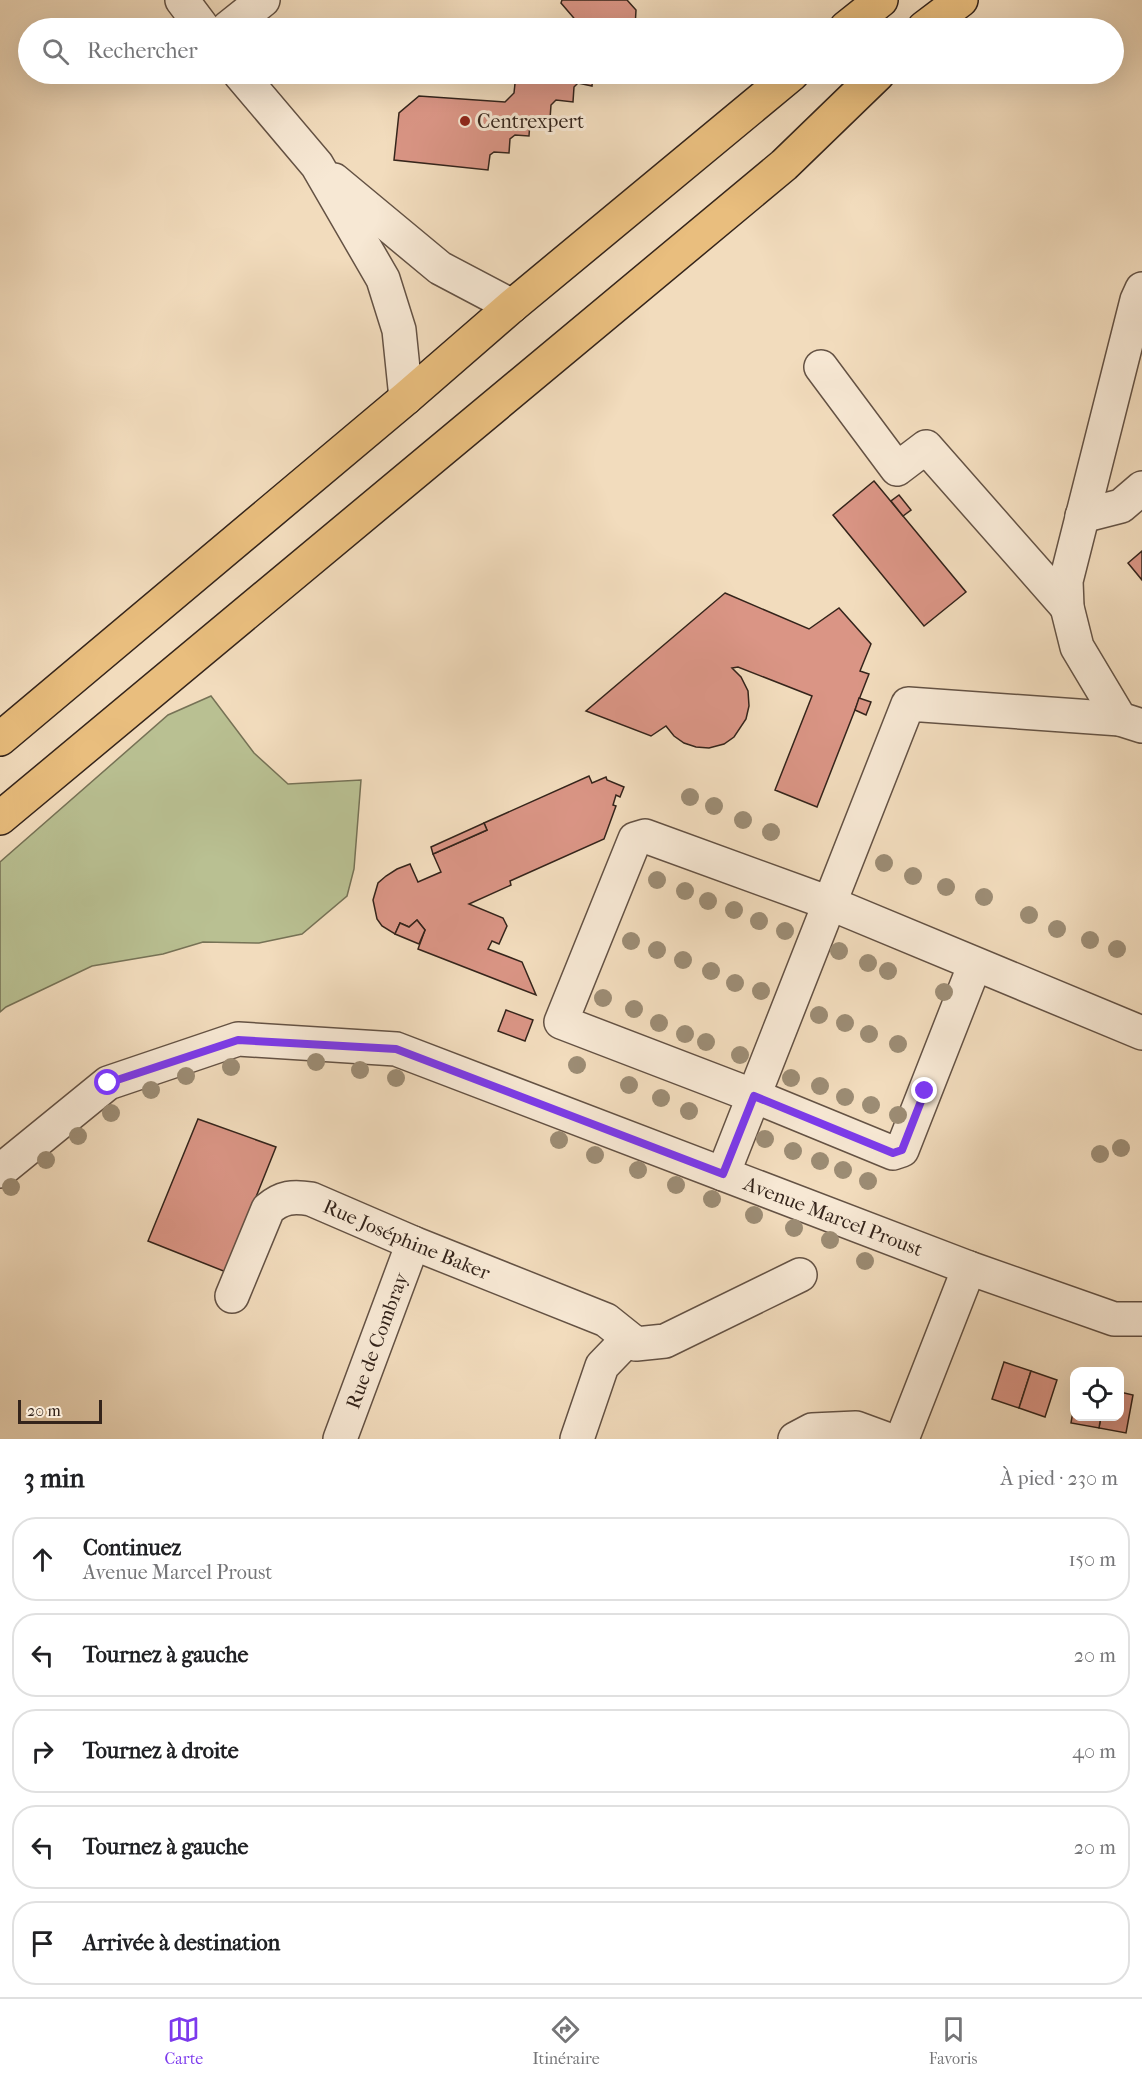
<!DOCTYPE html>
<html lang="fr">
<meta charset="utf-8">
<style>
:root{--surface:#fff;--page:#f2f2f2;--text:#202124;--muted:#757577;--line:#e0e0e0;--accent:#7c3aed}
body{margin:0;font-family:"IM FELL French Canon",serif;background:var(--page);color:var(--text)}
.controls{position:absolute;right:18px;bottom:18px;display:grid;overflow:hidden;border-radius:12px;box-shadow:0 6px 24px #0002}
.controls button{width:54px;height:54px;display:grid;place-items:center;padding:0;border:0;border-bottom:2px solid var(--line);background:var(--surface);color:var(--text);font:30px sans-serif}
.scale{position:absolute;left:18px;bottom:15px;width:84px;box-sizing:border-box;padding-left:6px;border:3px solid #34241b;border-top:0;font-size:16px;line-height:21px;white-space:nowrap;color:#34241b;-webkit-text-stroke:4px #f7e8d4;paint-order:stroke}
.stop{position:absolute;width:18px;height:18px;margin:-14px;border:4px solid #7c3aed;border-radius:50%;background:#fff}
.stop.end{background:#7c3aed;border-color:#fff;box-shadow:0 2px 6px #0008}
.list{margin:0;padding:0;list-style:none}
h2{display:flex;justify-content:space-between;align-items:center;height:78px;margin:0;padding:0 24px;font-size:26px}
h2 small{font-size:20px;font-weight:400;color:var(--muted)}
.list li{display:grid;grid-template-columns:39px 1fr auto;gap:18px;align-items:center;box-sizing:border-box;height:84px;margin:0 12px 12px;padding:0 12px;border:2px solid var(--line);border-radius:24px}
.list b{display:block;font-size:22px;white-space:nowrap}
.list p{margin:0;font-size:20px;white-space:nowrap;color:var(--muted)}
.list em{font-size:20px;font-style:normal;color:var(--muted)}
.icon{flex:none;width:33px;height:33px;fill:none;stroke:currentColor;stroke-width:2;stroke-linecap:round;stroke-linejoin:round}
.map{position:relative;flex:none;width:1142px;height:1439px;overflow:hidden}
.search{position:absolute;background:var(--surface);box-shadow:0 6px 24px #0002;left:18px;right:18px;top:18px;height:66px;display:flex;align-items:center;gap:15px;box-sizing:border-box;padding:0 21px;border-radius:33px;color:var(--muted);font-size:22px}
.sheet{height:558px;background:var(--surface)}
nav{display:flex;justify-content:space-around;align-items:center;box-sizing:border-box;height:84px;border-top:2px solid var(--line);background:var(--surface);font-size:16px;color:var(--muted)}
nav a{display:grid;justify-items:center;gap:3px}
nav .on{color:var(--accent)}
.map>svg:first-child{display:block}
</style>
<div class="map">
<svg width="1142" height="1439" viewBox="0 0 1142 1439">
<rect width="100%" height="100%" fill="#f2dcbd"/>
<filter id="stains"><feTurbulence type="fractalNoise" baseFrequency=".00333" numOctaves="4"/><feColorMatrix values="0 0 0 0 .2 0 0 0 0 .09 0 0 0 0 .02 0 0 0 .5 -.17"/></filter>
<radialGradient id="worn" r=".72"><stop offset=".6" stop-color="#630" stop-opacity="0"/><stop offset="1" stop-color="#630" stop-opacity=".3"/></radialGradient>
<polygon fill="#b9c092" stroke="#767256" stroke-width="1.5" points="211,696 254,753 288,784 361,780 354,869 347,896 302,934 259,943 203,942 163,954 92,966 6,1007 0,1012 0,862 168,715"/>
<g fill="#da9585" stroke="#34241b" stroke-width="1.5">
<polygon points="562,0 627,0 636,10 635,28 577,28 579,24 561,3"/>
<polygon points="516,74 593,74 592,86 578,83 574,87 573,102 556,100 551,105 550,119 536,117 530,122 529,136 515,135 510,139 509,153 494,152 490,155 488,170 394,160 399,113 419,96 505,102 514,93"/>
<polygon points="874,481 966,592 924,626 833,515"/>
<polygon points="899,495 911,510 903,516 891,501"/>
<polygon points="1142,551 1142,580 1128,563"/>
<polygon points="725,593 809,629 839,608 871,644 860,671 869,674 817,807 775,790 812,696 738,667 732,668 741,677 748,691 749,706 746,719 734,737 724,744 709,748 696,747 684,743 674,736 666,726 651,736 586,711"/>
<polygon points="859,698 871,702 866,715 855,710"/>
<polygon points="589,776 592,783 606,777 607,780 624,787 620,797 616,795 613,805 616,806 604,839 510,881 511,885 469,904 503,918 507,926 499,944 492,941 488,949 522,962 536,995 418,949 425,930 417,920 409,927 400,923 395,934 382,926 377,919 373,900 378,883 386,876 397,869 410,864 418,882 441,872 433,854 487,830 484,823"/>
<polygon points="484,823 487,830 433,854 431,847"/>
<polygon points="417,920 425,930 419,944 395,934 400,923 409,927"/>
<polygon points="506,1010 533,1020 525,1041 498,1031"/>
<polygon points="198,1119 276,1147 226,1272 148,1241"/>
<polygon points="1004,1362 1031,1371 1019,1408 992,1399"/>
<polygon points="1031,1371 1057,1380 1045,1417 1019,1408"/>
<polygon points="1120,1392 1133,1395 1126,1433 1099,1428 1101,1416 1120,1416"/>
<polygon points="1074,1405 1074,1416 1101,1416 1099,1428 1071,1423"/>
</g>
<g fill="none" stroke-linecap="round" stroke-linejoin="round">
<defs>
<g id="minor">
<polyline points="182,0 203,28"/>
<polyline points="228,28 263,0"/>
<polyline points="240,74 317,165 383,279 399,330 406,398"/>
<polyline points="334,180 440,268 512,306"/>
<polyline points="1142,289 1137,300 1066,581 1067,607 1077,647 1120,719 1142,726"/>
<polyline points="821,367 897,469 926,447 1067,607"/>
<polyline points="1082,516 1121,506 1142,488"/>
<polyline points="975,964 902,1150 893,1153 754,1096 561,1022 635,839 645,836 829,903 1142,1033"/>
<path id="s1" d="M0 1171 108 1083 238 1039 396 1049 969 1268 1114 1319H1142"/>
<polyline points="723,1174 908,704 1120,719"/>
<path id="s2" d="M232 1296 268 1209C282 1197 293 1196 311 1199L413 1243 606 1320 636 1344 665 1341 800 1275"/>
<path id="s3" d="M340 1439 413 1243"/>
<polyline points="577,1439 602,1366 628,1339"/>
<polyline points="795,1439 812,1430 856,1428 886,1439"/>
<polyline points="902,1439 969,1268"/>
</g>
<g id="major">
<polyline points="846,28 881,0"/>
<polyline points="924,28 961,0"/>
<polyline points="0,739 406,398 512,306 792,74"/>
<polyline points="0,818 784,165 878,74"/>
</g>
</defs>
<use href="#minor" stroke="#645244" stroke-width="36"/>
<use href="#major" stroke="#34241b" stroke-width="36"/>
<use href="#minor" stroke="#f7e8d4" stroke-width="33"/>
<use href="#major" stroke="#e9be7e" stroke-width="33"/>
</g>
<g fill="#9c8c74">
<circle cx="690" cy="797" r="9"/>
<circle cx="714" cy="806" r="9"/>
<circle cx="743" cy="820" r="9"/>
<circle cx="771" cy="832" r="9"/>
<circle cx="884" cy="863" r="9"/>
<circle cx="913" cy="876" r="9"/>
<circle cx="657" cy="880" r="9"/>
<circle cx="946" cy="887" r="9"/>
<circle cx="685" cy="891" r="9"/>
<circle cx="984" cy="897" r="9"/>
<circle cx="708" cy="901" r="9"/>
<circle cx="734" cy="910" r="9"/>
<circle cx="1029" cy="915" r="9"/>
<circle cx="759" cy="921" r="9"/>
<circle cx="1057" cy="929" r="9"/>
<circle cx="785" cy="931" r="9"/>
<circle cx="1090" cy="940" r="9"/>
<circle cx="631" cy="941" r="9"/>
<circle cx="1117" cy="949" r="9"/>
<circle cx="657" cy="950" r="9"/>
<circle cx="839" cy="951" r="9"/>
<circle cx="683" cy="960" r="9"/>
<circle cx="868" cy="963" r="9"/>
<circle cx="711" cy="971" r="9"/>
<circle cx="888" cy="971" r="9"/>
<circle cx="735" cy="983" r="9"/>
<circle cx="761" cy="991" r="9"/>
<circle cx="944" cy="992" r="9"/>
<circle cx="603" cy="998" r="9"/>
<circle cx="634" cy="1009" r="9"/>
<circle cx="819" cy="1015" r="9"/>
<circle cx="659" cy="1023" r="9"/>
<circle cx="845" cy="1023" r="9"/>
<circle cx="685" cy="1034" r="9"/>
<circle cx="869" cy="1034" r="9"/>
<circle cx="706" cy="1042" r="9"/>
<circle cx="898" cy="1044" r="9"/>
<circle cx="740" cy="1055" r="9"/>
<circle cx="316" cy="1062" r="9"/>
<circle cx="577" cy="1065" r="9"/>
<circle cx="231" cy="1067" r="9"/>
<circle cx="360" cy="1070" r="9"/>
<circle cx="186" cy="1076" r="9"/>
<circle cx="396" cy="1078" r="9"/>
<circle cx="791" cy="1078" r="9"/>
<circle cx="629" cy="1085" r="9"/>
<circle cx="820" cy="1086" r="9"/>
<circle cx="151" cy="1090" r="9"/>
<circle cx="845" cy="1097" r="9"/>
<circle cx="661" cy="1098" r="9"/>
<circle cx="871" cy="1105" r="9"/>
<circle cx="689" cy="1111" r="9"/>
<circle cx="111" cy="1113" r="9"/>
<circle cx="898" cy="1115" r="9"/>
<circle cx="78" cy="1136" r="9"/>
<circle cx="765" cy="1139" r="9"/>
<circle cx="559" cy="1140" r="9"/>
<circle cx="1121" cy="1148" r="9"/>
<circle cx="793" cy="1151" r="9"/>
<circle cx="1100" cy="1154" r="9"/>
<circle cx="595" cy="1155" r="9"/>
<circle cx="46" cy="1160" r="9"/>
<circle cx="820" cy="1161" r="9"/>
<circle cx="638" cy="1170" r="9"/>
<circle cx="843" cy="1170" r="9"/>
<circle cx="868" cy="1181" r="9"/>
<circle cx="676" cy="1185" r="9"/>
<circle cx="11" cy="1187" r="9"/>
<circle cx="712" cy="1199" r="9"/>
<circle cx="754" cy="1215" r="9"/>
<circle cx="794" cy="1228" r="9"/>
<circle cx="830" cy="1240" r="9"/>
<circle cx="865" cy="1261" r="9"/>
</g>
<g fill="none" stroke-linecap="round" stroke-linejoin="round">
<polyline stroke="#7c3aed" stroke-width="8" points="108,1083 238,1040 396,1049 723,1174 754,1096 893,1153 902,1150 925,1091"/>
</g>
<circle fill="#8f2418" stroke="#f7e8d4" stroke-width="2" cx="465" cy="121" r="6"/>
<g text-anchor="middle" stroke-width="6" stroke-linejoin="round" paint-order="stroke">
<g font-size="20" fill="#34241b" stroke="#f7e8d4" text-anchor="start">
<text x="477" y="128">Centrexpert</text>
</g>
<g font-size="20" fill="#34241b" stroke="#f7e8d4">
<text dy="7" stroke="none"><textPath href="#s1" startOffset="903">Avenue Marcel Proust</textPath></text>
<text dy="7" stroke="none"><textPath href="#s2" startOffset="244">Rue Joséphine Baker</textPath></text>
<text dy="7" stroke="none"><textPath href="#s3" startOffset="105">Rue de Combray</textPath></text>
</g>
</g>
<rect width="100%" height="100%" filter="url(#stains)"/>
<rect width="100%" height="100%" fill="url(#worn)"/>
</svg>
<div class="controls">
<button><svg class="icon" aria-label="locate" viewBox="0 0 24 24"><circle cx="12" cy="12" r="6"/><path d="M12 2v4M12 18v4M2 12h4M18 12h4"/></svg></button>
</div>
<div class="scale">20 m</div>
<div class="stop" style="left:108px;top:1083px"></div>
<div class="stop end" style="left:925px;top:1091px"></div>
<div class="search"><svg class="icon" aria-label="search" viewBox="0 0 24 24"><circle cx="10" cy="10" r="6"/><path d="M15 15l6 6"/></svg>Rechercher</div>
</div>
<section class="sheet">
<h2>3 min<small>À pied · 230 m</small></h2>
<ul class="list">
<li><svg class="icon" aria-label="ahead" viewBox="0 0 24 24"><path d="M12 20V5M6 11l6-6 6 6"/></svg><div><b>Continuez</b><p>Avenue Marcel Proust</p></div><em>150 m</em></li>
<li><svg class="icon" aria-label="left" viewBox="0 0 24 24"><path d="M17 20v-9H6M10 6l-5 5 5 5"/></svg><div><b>Tournez à gauche</b></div><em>20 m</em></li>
<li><svg class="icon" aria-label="right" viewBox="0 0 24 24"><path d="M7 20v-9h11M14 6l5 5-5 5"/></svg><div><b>Tournez à droite</b></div><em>40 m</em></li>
<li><svg class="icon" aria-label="left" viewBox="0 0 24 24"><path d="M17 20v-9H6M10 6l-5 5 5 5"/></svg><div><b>Tournez à gauche</b></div><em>20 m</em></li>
<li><svg class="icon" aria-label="arrive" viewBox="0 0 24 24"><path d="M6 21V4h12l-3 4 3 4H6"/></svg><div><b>Arrivée à destination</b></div></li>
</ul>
</section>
<nav>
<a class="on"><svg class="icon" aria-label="map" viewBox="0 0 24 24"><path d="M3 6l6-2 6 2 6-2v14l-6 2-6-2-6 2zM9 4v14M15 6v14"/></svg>Carte</a>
<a><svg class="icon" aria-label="directions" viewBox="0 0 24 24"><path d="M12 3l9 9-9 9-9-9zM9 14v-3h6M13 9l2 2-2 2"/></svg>Itinéraire</a>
<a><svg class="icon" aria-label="saved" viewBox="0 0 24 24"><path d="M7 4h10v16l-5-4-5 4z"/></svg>Favoris</a>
</nav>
